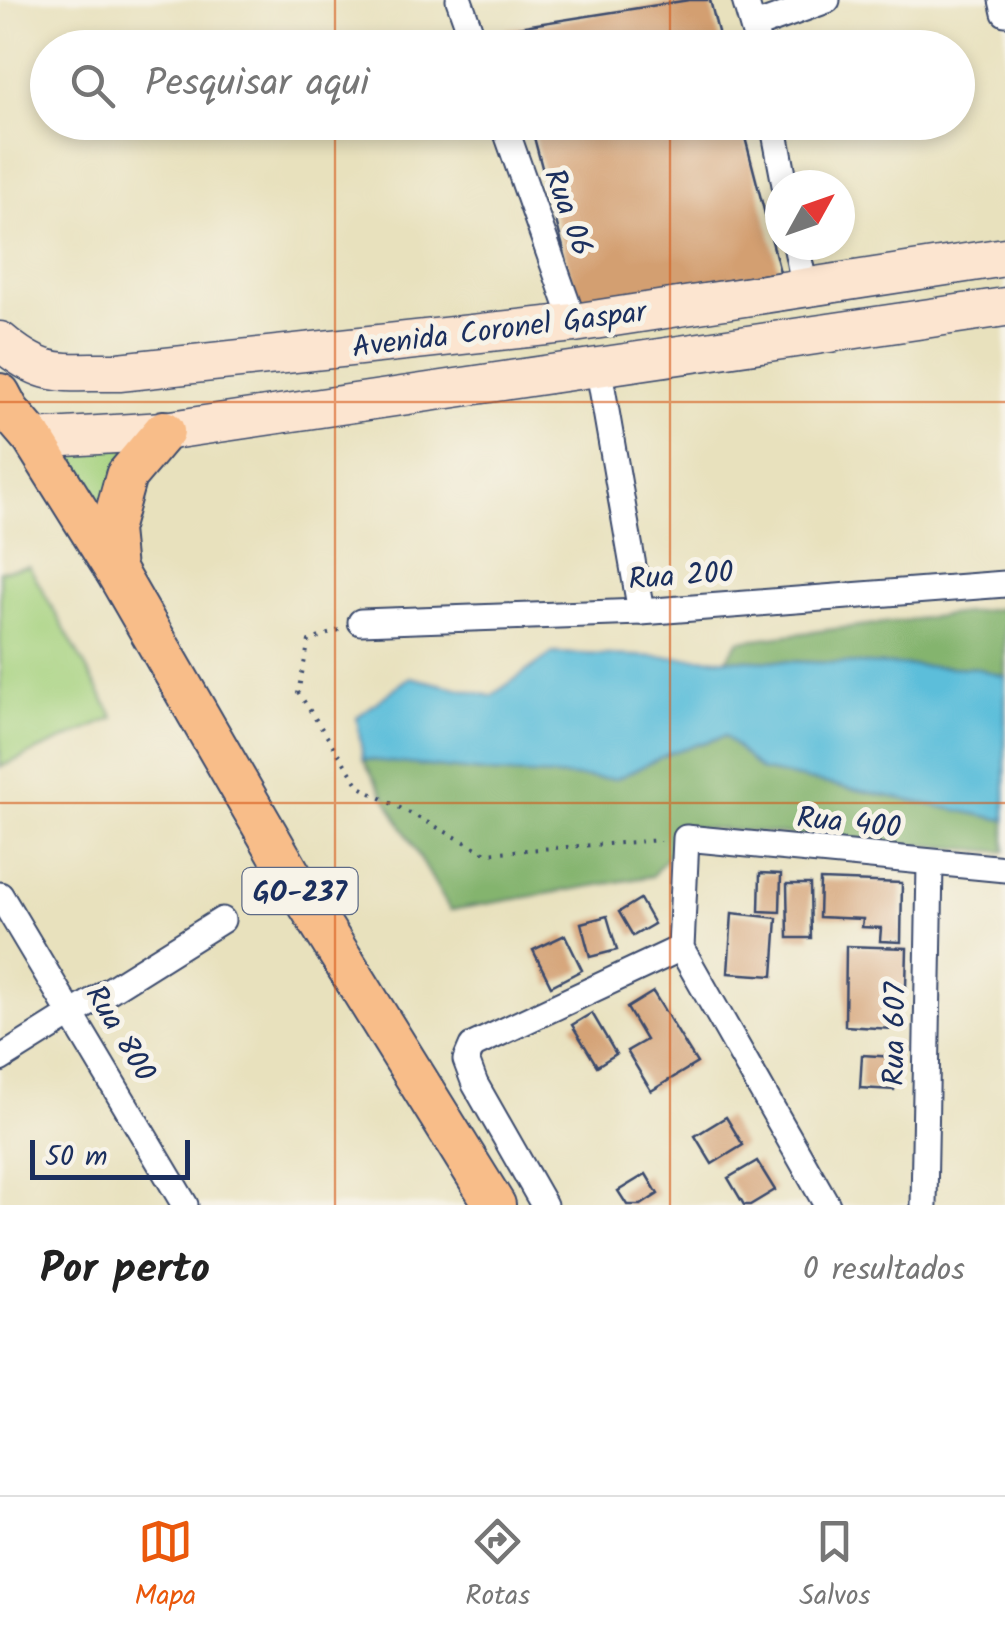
<!DOCTYPE html>
<html lang="pt">
<style>
:root{--surface:#fff;--page:#f2f2f2;--text:#222;--muted:#767676;--line:#e0e0e0;--accent:#ea580c}
body{margin:0;font-family:Kalam,sans-serif;background:var(--page);color:var(--text)}
.compass{position:absolute;left:765px;top:170px;width:90px;height:90px;border-radius:50%;background:var(--surface);box-shadow:0 5px 15px #0003;rotate:50deg}
.scale{position:absolute;left:30px;bottom:25px;width:160px;box-sizing:border-box;padding-left:10px;border:5px solid #1b2f5e;border-top:0;font-size:28px;line-height:35px;white-space:nowrap;color:#1b2f5e;-webkit-text-stroke:8px #f7f3e8;paint-order:stroke}
.list{margin:0;padding:0;list-style:none}
h2{display:flex;justify-content:space-between;align-items:center;height:130px;margin:0;padding:0 40px;font-size:42px}
h2 small{font-size:32px;font-weight:400;color:var(--muted)}
.icon{flex:none;width:55px;height:55px;fill:none;stroke:currentColor;stroke-width:2;stroke-linecap:round;stroke-linejoin:round}
.map{position:relative;flex:none;width:1005px;height:1205px;overflow:hidden}
.search{position:absolute;background:var(--surface);box-shadow:0 5px 15px #0003;left:30px;right:30px;top:30px;height:110px;display:flex;align-items:center;gap:25px;box-sizing:border-box;padding:0 35px;border-radius:55px;color:var(--muted);font-size:38px}
.sheet{height:290px;background:var(--surface)}
nav{display:flex;justify-content:space-around;align-items:center;box-sizing:border-box;height:140px;border-top:2px solid var(--line);background:var(--surface);font-size:28px;color:var(--muted)}
nav a{display:grid;justify-items:center;gap:5px}
nav .on{color:var(--accent)}
.map>svg:first-child{display:block}
</style>
<div class="map">
<svg width="1005" height="1205" viewBox="0 0 1005 1205">
<rect width="100%" height="100%" fill="#f7f3e8"/>
<filter id="ink" filterUnits="userSpaceOnUse"><feTurbulence type="fractalNoise" baseFrequency=".01" numOctaves="2"/><feDisplacementMap in="SourceGraphic" scale="20" xChannelSelector="R" yChannelSelector="G"/><feConvolveMatrix kernelMatrix="1 2 1 2 8 2 1 2 1" color-interpolation-filters="sRGB"/></filter>
<filter id="wash" filterUnits="userSpaceOnUse"><feTurbulence type="fractalNoise" baseFrequency=".0048" numOctaves="4" result="noise"/><feDisplacementMap in="SourceGraphic" scale="40" xChannelSelector="R" yChannelSelector="G"/><feGaussianBlur stdDeviation="2.25" result="paint"/><feColorMatrix in="noise" values="0 0 0 0 0 0 0 0 0 0 0 0 0 0 0 0 0 1.4 0 .05"/><feComposite in="paint" operator="in"/></filter>
<g filter="url(#wash)">
<rect width="100%" height="100%" fill="#e8e1bd"/>
<g fill="#a6d27f" stroke="#60806e" stroke-width="2.5">
<polygon points="46,445 145,448 103,524"/>
<polygon points="29,566 114,718 0,767 0,571"/>
</g>
<g fill="#84b46e" stroke="#507266" stroke-width="2.5">
<polygon points="1005,608 1005,677 976,668 726,659 739,641"/>
<polygon points="726,736 760,770 1005,820 1005,852 691,827 652,876 450,910 363,759 493,773 616,779 672,752"/>
</g>
<polygon fill="#5bbeda" stroke="#3b769c" stroke-width="2.5" points="553,653 976,668 1005,677 1005,820 760,770 725,736 672,752 616,779 493,773 363,759 357,717 410,677 491,696"/>
<g id="blocks">
<g fill="#d39f71">
<polygon points="689,0 710,0 722,48 510,48 505,29"/>
<polygon points="530,122 741,122 780,272 578,304"/>
<polygon points="760,873 781,874 780,912 759,911"/>
<polygon points="820,880 902,883 901,942 880,941 881,928 862,927 863,919 819,917"/>
<polygon points="787,884 810,884 811,938 788,938"/>
<polygon points="640,899 654,924 633,936 619,912"/>
<polygon points="732,913 777,918 773,976 728,973"/>
<polygon points="607,916 617,950 590,957 581,923"/>
<polygon points="565,935 582,970 551,986 533,950"/>
<polygon points="846,946 907,948 906,987 895,987 892,1029 845,1026"/>
<polygon points="653,992 697,1063 651,1091 627,1051 646,1040 627,1008"/>
<polygon points="592,1013 616,1054 597,1066 572,1025"/>
<polygon points="862,1055 895,1057 894,1090 860,1088"/>
<polygon points="726,1117 743,1145 712,1164 695,1136"/>
<polygon points="757,1161 775,1190 750,1205 744,1205 728,1178"/>
<polygon points="646,1174 658,1194 641,1205 627,1205 618,1191"/>
</g>
</g>
</g>
<g filter="url(#ink)">
<use href="#blocks" fill-opacity="0" stroke="#3a4a6c" stroke-width="2.5"/>
<g fill="none" stroke-linecap="round" stroke-linejoin="round">
<defs>
<g id="street">
<polyline points="459,0 476,48"/>
<polyline points="745,0 759,48"/>
<polyline points="1002,0 1005,13"/>
<polyline points="755,26 827,0"/>
<polyline points="503,122 574,323"/>
<polyline points="773,122 785,185"/>
<polyline points="796,245 805,288"/>
<polyline points="598,365 641,612"/>
<polyline points="361,622 641,612 1005,584"/>
<polyline points="0,895 185,1205"/>
<polyline points="0,1059 222,920"/>
<polyline points="544,1205 475,1084 466,1060 472,1046 681,948"/>
<polyline points="827,1205 681,948 686,838 1005,869"/>
<polyline points="924,1205 930,864"/>
</g>
<g id="secondary">
<path d="M0 341C46 380 61 371 119 372L574 323 1005 257"/>
<polyline points="33,439 164,431 1005,307"/>
</g>
<g id="primary">
<polyline points="0,394 9,411 33,439 115,570 300,891 495,1205"/>
<polyline points="115,570 111,530 126,476 164,431"/>
</g>
</defs>
<use href="#street" stroke="#3a4a6c" stroke-width="29"/>
<use href="#secondary" stroke="#3a4a6c" stroke-width="41"/>
<use href="#primary" stroke="#3a4a6c" stroke-width="44"/>
<polyline stroke="#3a4a6c" stroke-width="4" stroke-dasharray="2.5 8" stroke-linecap="butt" points="339,630 309,641 298,692 360,787 486,853 661,840"/>
<use href="#street" stroke="#fff" stroke-width="25"/>
<use href="#secondary" stroke="#fce5d0" stroke-width="38"/>
<use href="#primary" stroke="#f8bd89" stroke-width="40"/>
</g>
</g>
<path fill="none" stroke="#d45514" stroke-width="2.5" stroke-opacity="0.55" d="M335 0V48M670 0V48M335 122V1205M670 122V1205M0 402H1005M0 803H1005"/>
<g text-anchor="middle" stroke-width="10" stroke-linejoin="round" paint-order="stroke">
<rect fill="#f7f3e8" stroke="#5d6a87" stroke-width="2.5" x="242.5" y="868" width="115" height="46" rx="8"/>
<g font-size="28" font-weight="bold" fill="#1b2f5e">
<text x="300" y="901">GO-237</text>
</g>
<g font-size="30" fill="#1b2f5e" stroke="#f7f3e8">
<text transform="translate(569 212) rotate(70)" y="10">Rua 06</text>
<text transform="translate(499 329) rotate(-7)" y="10">Avenida Coronel Gaspar</text>
<text transform="translate(681 575) rotate(-4)" y="10">Rua 200</text>
<text transform="translate(849 822) rotate(6)" y="10">Rua 400</text>
<text transform="translate(121 1033) rotate(59)" y="10">Rua 800</text>
<text transform="translate(894 1034) rotate(-89)" y="10">Rua 607</text>
</g>
</g>
</svg>
<svg class="compass" viewBox="-18 -18 36 36"><path d="M0-13l5 13h-10z" fill="#e53935"/><path d="M0 13l5-13h-10z" fill="#767676"/></svg>
<div class="scale">50 m</div>
<div class="search"><svg class="icon" aria-label="search" viewBox="0 0 24 24"><circle cx="10" cy="10" r="6"/><path d="M15 15l6 6"/></svg>Pesquisar aqui</div>
</div>
<section class="sheet">
<h2>Por perto<small>0 resultados</small></h2>
<ul class="list">
</ul>
</section>
<nav>
<a class="on"><svg class="icon" aria-label="map" viewBox="0 0 24 24"><path d="M3 6l6-2 6 2 6-2v14l-6 2-6-2-6 2zM9 4v14M15 6v14"/></svg>Mapa</a>
<a><svg class="icon" aria-label="directions" viewBox="0 0 24 24"><path d="M12 3l9 9-9 9-9-9zM9 14v-3h6M13 9l2 2-2 2"/></svg>Rotas</a>
<a><svg class="icon" aria-label="saved" viewBox="0 0 24 24"><path d="M7 4h10v16l-5-4-5 4z"/></svg>Salvos</a>
</nav>
